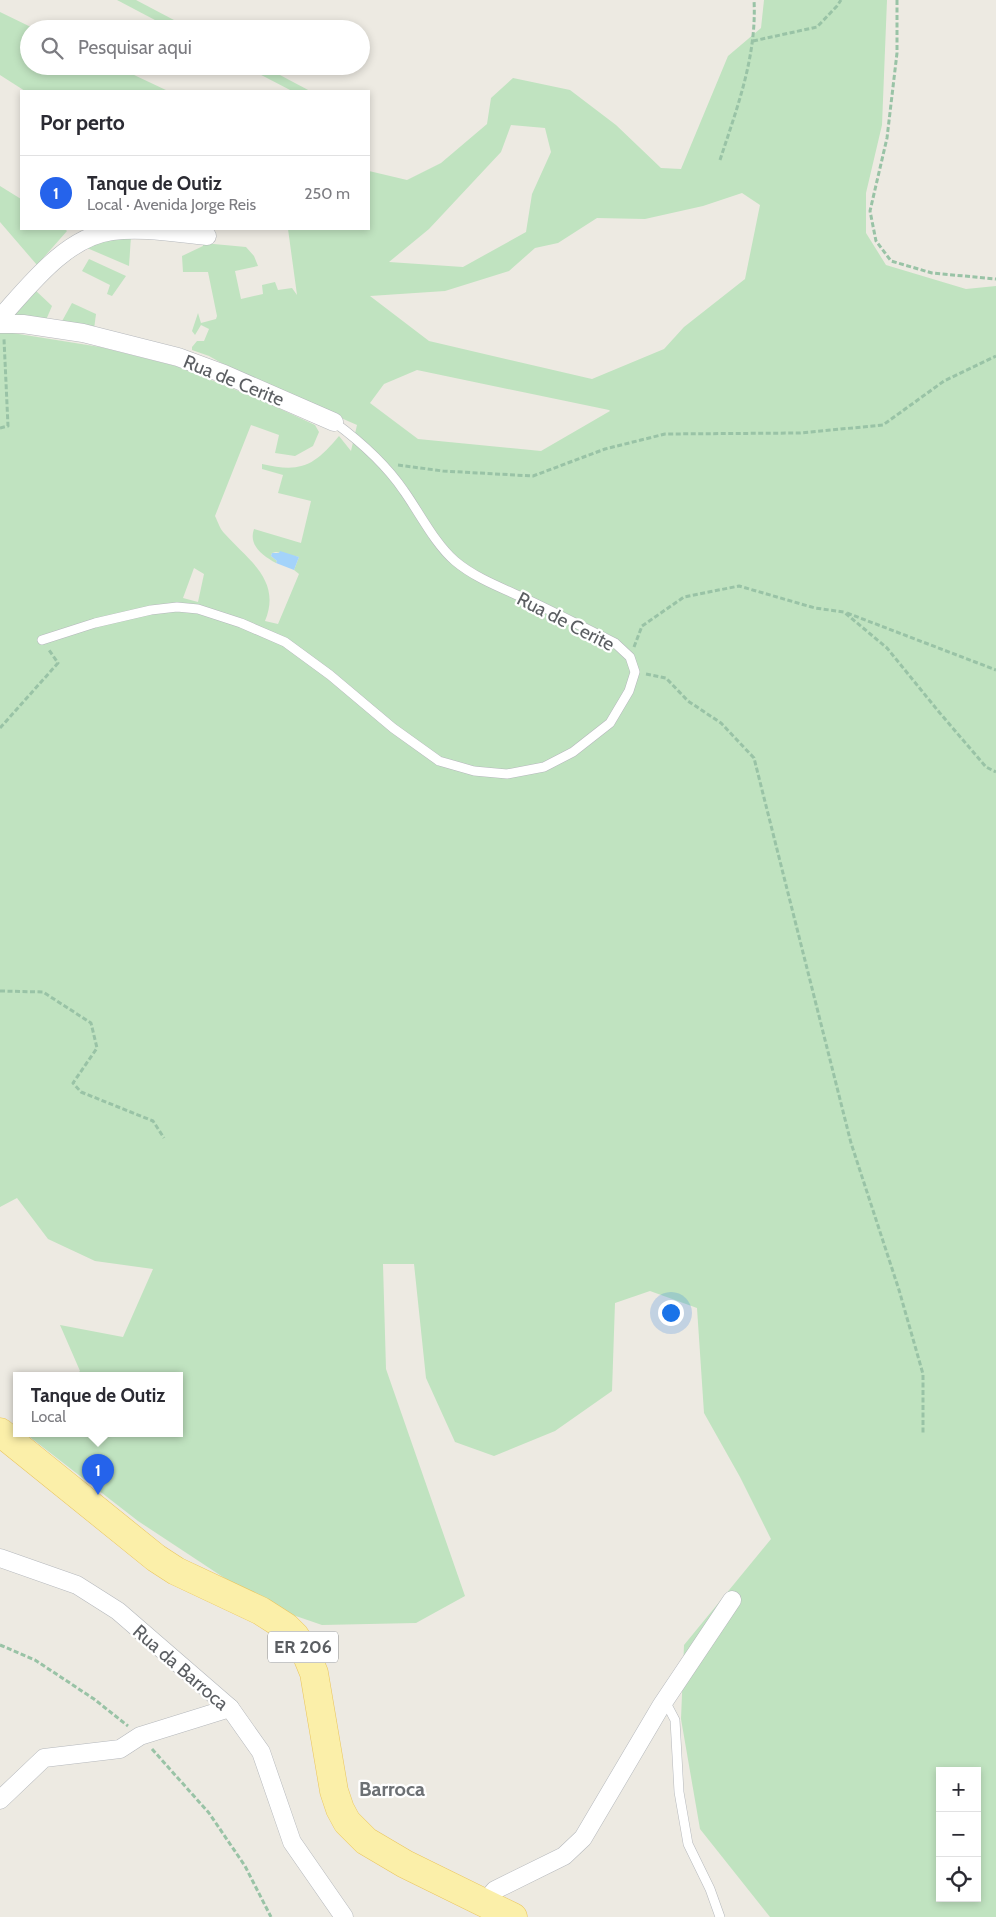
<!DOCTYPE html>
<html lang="pt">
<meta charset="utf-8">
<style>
:root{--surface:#fff;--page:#f2f2f3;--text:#2b2b33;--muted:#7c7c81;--line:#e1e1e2;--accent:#2563eb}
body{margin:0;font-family:Cabin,sans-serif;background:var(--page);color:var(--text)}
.controls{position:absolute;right:15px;bottom:15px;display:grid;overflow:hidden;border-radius:0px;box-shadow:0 2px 8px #0003}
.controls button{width:45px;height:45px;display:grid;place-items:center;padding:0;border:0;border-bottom:1px solid var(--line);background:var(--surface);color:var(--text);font:25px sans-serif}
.you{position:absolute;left:670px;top:1312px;width:18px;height:18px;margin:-12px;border:4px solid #fff;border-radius:50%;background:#1a73e8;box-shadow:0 0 0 8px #1a73e833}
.badge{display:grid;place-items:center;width:32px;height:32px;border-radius:50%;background:var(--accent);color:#fff;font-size:16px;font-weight:700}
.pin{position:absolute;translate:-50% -41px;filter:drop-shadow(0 1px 2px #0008)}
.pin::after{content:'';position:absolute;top:26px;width:18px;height:15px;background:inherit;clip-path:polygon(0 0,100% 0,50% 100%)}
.popup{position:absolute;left:13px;top:1372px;width:170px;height:65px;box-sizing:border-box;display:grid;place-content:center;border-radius:0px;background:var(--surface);filter:drop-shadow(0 1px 4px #0005);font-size:16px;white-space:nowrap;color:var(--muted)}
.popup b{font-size:19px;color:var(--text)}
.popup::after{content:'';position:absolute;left:50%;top:100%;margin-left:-10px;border:10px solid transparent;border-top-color:var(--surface)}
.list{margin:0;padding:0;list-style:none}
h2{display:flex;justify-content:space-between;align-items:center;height:65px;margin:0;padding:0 20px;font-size:21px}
h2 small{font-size:16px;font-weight:400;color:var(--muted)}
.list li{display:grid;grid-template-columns:32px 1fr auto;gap:15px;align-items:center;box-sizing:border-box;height:75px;padding:0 20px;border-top:1px solid var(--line)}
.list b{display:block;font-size:19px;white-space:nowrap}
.list p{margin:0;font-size:16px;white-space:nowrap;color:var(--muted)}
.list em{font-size:16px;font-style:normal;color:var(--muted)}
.icon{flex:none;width:28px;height:28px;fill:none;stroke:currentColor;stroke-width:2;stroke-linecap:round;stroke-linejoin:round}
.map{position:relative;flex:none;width:996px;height:1917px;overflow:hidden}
.search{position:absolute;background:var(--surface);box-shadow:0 2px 8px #0003;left:20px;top:20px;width:350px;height:55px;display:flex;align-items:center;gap:12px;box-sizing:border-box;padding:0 18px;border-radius:28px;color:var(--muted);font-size:19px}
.panel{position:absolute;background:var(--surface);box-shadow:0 2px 8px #0003;left:20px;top:90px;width:350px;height:140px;border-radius:0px}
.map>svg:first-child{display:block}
</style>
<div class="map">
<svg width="996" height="1917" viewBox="0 0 996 1917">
<rect width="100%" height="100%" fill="#edeae2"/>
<g fill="#c0e3c0" fill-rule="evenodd">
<polygon points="117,0 136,0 191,29 172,29"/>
<path d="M764 0H887L882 125 866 193V233L886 265 966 289 996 286V1917H770L700 1829 681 1719 684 1645 771 1539 740 1477 704 1413 697 1308 650 1291 615 1303 612 1391 555 1431 494 1456 455 1442 426 1378 414 1264H383L386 1369 465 1596 416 1623 322 1625 290 1614 235 1585 138 1521 26 1434H179V1376H75L80 1371 60 1325 123 1337 153 1269 95 1261 48 1239 17 1198 0 1207V331L100 347 176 366 261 400 315 425 319 432 313 446 295 456 275 453 279 435 251 425 215 516C218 522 220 529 224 533 248 560 282 580 265 621L278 624 299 574 294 570 299 557 276 552 272 553 271 556 277 561 276 563C263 556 248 545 254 529L301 543 311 501 278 493 283 475 262 469V464C301 473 314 466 339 436L351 451 357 425 241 374 209 356 192 350V347L197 341H204L209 329 201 325 195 335 192 331 198 313 201 323 216 319 217 316 208 272H183L182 256 203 246V243L246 247 254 256 258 266 235 271 241 299 263 294 262 285 275 282 278 290 292 288 297 295 288 229H369V171L407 180 441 163 487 124 491 98 513 78 570 90 616 125 661 168 681 169 728 56 761 28ZM511 125 545 128 551 152 532 194 526 232 463 267 389 262 429 229 501 152ZM742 193 760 205 745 279 684 327 664 349 592 379 429 341 370 296 445 291 509 271 535 248 558 243 597 218 645 219 703 206ZM417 370 609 410 610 411 541 451 418 439 370 403 384 384ZM194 568 204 574 198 602 183 598ZM940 1771H977V1898H940Z"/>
<polygon points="0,12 35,29 29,29 29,66 115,66 168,91 25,91 0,75"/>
<polygon points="244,66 263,66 310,91 292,91"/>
<polygon points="0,186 21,199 21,229 65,229 67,231 37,265 0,222"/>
<polygon points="121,234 131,236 129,266 87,248"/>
<polygon points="89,259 126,276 112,296 107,294 110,285 82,271"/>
<polygon points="35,290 52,306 46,320 12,314"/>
<polygon points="72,303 96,314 94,329 61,323"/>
</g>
<polygon fill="#a4d3fa" points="280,551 299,557 294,570 276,563 277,561 271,556 272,553 279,553"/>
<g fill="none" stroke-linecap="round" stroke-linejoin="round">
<defs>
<g id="lane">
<path d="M42 640 95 623 151 610 177 607 198 609 241 623 285 642 330 675 393 728 439 761 474 771 507 774 544 767 573 752 610 723 629 691 635 672 630 657 615 643C585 628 556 613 526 599 502 588 475 578 455 561 435 544 419 512 404 491 385 463 361 442 334 422"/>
<polyline points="665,1701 675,1720 679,1792 688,1844 710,1889 720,1917"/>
</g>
<g id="street">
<path d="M0 318C29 286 66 237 112 231 143 227 175 233 207 236"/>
<polyline points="0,324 23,324 83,333 178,357 224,374 334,422"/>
<polyline points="0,1558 77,1585 118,1611 230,1708 261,1752 292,1842 344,1917"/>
<polyline points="0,1800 44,1758 120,1749 140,1736 230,1708"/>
<polyline points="484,1903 495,1890 564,1856 583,1838 661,1706 732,1600"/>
</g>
<polyline id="primary" points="0,1432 156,1558 176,1571 261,1611 286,1627 295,1636 305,1651 314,1673 334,1791 340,1809 347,1822 366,1841 405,1864 513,1917"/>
</defs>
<use href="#lane" stroke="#b5b8bc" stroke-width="10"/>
<use href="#street" stroke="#b5b8bc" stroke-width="19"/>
<use href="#primary" stroke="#eac55e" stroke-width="29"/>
<g stroke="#99c3a6" stroke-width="3" stroke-dasharray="5 2.5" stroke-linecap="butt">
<polyline points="897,0 897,53 887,138 870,211 876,241 891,261 932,273 996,279"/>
<polyline points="753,41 817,27 837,6 841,0"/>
<path d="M720 160C737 108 757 56 754 0"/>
<polyline points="0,428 8,426 4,339"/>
<polyline points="398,465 443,471 533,476 605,449 665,434 800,433 883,425 944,381 996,356"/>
<polyline points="847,613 996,670"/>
<polyline points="634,647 642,626 684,597 739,586 815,608 844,612 887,648 939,712 986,767 996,772"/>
<polyline points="646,674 666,678 688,701 721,723 754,758 851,1143 899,1290 923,1374 923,1433"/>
<polyline points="0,728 58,663 49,650"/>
<polyline points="0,991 43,992 91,1023 97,1048 73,1083 81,1092 153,1121 164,1138"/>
<polyline points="0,1645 35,1660 94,1699 128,1726"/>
<polyline points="152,1749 209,1813 245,1866 271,1917"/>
</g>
<use href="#lane" stroke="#fff" stroke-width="9"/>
<use href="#street" stroke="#fff" stroke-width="18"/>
<use href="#primary" stroke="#fbefa9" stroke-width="28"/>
</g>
<g text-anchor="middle" stroke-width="4.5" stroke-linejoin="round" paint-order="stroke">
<rect fill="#fff" stroke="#8c8e91" stroke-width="1" x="268" y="1631.5" width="70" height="31" rx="4"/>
<g font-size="18" font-weight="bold" fill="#5b5e62">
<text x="303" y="1653">ER 206</text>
</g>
<g font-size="19" fill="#5b5e62" stroke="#fff">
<text transform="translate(234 380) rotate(22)" y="7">Rua de Cerite</text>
<text transform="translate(566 621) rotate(27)" y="7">Rua de Cerite</text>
<text transform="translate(181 1667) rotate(41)" y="7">Rua da Barroca</text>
</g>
<g font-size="20" font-weight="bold" fill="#6c7074" stroke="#fff">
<text x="392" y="1796">Barroca</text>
</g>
</g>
</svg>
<div class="controls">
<button>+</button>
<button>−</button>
<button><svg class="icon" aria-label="locate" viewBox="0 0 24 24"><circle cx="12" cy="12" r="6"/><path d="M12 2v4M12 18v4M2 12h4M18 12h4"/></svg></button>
</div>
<div class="you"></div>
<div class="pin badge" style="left:98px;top:1495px">1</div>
<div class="popup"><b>Tanque de Outiz</b>Local</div>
<div class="search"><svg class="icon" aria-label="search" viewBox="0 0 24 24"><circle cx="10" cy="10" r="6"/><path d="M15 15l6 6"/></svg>Pesquisar aqui</div>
<section class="panel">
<h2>Por perto<small></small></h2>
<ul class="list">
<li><span class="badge">1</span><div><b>Tanque de Outiz</b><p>Local · Avenida Jorge Reis</p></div><em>250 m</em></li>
</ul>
</section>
</div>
